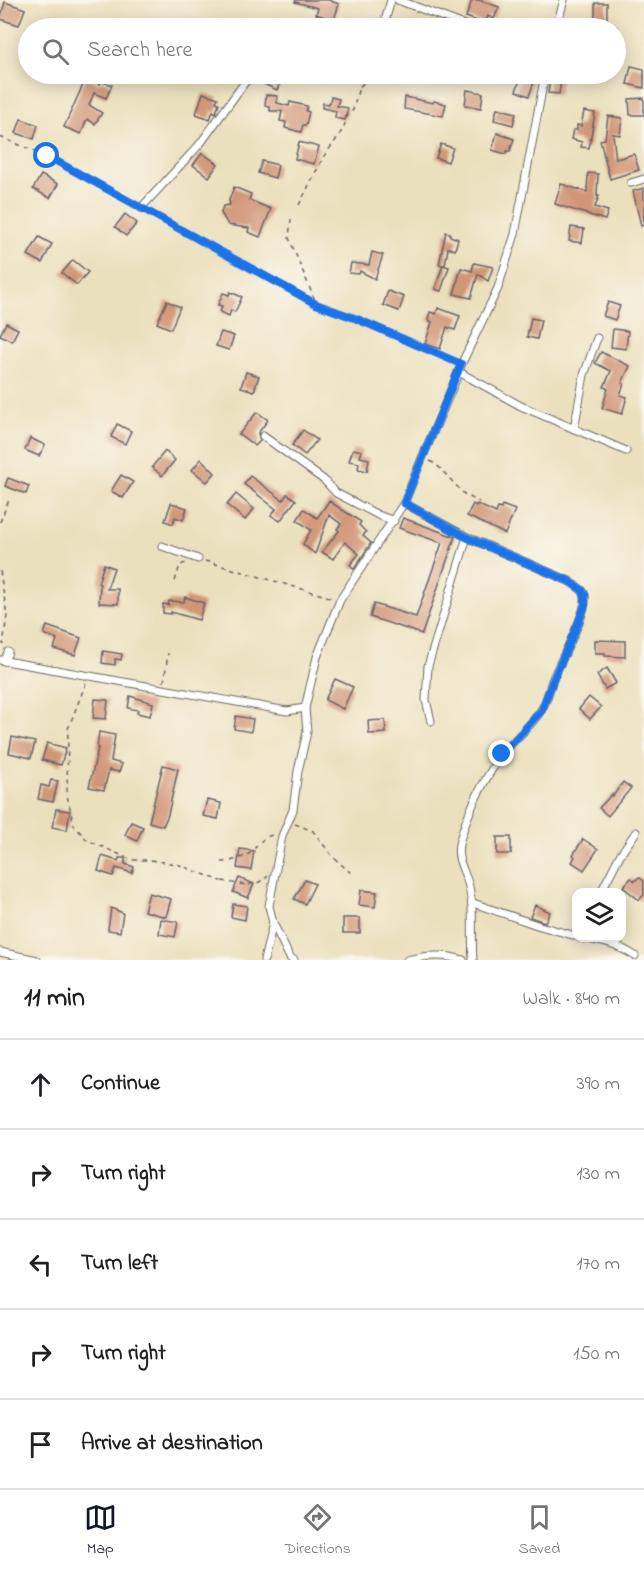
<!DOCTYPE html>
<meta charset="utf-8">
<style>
:root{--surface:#fff;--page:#f6f6f6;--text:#202124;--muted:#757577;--line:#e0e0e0;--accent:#111827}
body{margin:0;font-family:"Indie Flower",sans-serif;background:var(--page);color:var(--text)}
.controls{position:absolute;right:18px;bottom:18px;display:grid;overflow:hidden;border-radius:12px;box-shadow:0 3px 15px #0003}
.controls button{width:54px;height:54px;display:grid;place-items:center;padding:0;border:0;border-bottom:2px solid var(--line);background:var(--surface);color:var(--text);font:30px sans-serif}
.stop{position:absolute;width:18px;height:18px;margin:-14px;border:4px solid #1a73e8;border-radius:50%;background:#fff}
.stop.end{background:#1a73e8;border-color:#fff;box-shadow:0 2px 6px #0008}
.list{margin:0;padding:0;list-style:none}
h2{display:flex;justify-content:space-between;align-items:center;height:78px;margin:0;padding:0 24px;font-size:26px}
h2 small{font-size:20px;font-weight:400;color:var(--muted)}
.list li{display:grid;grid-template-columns:39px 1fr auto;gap:18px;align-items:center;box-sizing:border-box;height:90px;padding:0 24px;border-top:2px solid var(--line)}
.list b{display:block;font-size:22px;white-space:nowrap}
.list em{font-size:20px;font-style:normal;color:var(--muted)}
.icon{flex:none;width:33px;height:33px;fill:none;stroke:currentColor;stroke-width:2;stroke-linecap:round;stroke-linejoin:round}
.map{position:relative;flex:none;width:644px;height:960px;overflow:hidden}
.search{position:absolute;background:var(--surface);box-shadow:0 3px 15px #0003;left:18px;right:18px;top:18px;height:66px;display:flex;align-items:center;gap:15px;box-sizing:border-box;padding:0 21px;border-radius:33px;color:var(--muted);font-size:22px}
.sheet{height:528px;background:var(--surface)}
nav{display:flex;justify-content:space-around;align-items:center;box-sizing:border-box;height:84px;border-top:2px solid var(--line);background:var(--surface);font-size:16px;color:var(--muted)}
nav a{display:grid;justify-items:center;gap:3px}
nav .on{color:var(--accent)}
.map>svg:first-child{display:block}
</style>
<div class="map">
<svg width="644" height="960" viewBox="0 0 644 960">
<rect width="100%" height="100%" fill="#fbf7ec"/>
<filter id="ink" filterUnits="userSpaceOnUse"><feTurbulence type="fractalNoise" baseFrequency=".0167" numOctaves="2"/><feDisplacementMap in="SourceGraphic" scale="12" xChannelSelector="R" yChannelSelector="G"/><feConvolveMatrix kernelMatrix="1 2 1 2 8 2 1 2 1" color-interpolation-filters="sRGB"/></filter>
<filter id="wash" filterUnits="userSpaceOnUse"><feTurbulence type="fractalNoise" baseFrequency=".008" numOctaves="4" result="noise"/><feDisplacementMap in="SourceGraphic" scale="24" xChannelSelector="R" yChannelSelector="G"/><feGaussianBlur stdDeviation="1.35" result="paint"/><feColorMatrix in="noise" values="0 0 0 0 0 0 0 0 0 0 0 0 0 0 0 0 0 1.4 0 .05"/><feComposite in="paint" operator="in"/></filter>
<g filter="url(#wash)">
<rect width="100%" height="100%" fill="#ebe0bd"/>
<g id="blocks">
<g fill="#d19679">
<polygon points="296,0 328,0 339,4 334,20 316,14 318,8 295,2"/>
<polygon points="472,0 479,0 499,7 494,19 488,16 485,24 466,17"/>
<polygon points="5,2 25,9 19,25 0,19"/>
<rect x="595" y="3" width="12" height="19"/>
<polygon points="631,66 644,69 644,88 627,84"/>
<polygon points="271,74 283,78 277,90 257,81 262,76 268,78"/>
<polygon points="551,74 562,74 559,94 548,93"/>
<polygon points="521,77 534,82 529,96 516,91"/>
<polygon points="86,78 100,84 101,81 112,85 106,98 94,93 89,105 102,113 95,124 87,119 81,134 64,127"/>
<polygon points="467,90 483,93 481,108 465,105"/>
<polygon points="203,93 218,98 216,102 219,103 216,113 213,111 210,119 196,114"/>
<polygon points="266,95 277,96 277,103 289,106 290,102 307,106 306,111 309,112 306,125 303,125 301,132 285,128 286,122 280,121 282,111 270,111 270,107 265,106"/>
<polygon points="331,97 339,99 337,106 348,108 345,120 335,118 336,111 322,108 323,103 329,104"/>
<polygon points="405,97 433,103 434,101 446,104 443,116 404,109"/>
<polygon points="644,98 644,115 630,115 629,99"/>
<polygon points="497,108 516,113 513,125 494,120"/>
<polygon points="584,111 595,113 589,148 581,147 582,142 571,139 573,130 577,130 577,125 581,126"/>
<polygon points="608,116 622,118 620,135 613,134 616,159 634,154 639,170 610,179 600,140 605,139"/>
<polygon points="21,119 38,125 34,139 16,133"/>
<polygon points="497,133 514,139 510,151 507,151 506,154 492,150"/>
<polygon points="299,142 319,147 314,164 295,159"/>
<polygon points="441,144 453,148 448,162 436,158"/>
<polygon points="202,153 218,164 209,177 193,165"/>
<polygon points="262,161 278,165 275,178 258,173"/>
<polygon points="588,173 598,174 597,196 599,196 595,207 608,211 605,220 555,204 561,184 587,192"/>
<polygon points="41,175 58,184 50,198 33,189"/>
<polygon points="234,187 251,194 249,200 271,209 260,237 248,232 249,228 228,225 221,213 223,206 230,205 229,200"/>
<polygon points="644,188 644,225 641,226 633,191"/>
<polygon points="125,214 137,223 126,236 115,227"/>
<polygon points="571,227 584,229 582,243 569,241"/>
<polygon points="446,232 450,233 450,236 458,239 455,250 448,248 445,265 443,265 449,267 441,291 435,289 443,265 439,264"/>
<polygon points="39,237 52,244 42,263 28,255"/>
<polygon points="372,252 383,255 375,279 360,271 359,274 349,273 351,263 369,265"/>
<polygon points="73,260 88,272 77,285 62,273"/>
<polygon points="474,263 493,267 488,281 478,274 471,298 454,294 461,268 472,271"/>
<polygon points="388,291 404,297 399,311 383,305"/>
<polygon points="230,292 242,297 235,312 231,310 229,316 220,312 222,306 218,305 223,293 229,295"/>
<polygon points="167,301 180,307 171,329 157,323"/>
<polygon points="608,302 620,306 615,320 603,316"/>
<polygon points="438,308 460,316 455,330 447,327 440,349 425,344 432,322 428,320 430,312 436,314"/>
<polygon points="531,318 541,320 537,339 527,337"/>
<polygon points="6,323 18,329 12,341 0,335"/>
<polygon points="613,329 628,331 626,349 611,347"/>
<polygon points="221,332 234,336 229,350 216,346"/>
<polygon points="601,352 630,366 622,383 624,384 620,395 627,397 622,414 602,408 608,389 604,387 611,371 595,363"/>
<polygon points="246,372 259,376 254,391 241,387"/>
<polygon points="257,412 268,420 258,433 260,441 255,446 239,434"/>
<polygon points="117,424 131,431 125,444 111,437"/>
<polygon points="303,430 317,440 305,455 292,445"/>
<polygon points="30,438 45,445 39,456 25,450"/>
<polygon points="353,449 362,451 360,457 369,459 367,471 358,469 359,463 349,461"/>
<polygon points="165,451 175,460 162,476 152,467"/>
<polygon points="201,459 215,473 207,482 192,470"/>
<polygon points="121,475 133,482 123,498 111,491"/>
<polygon points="250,476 283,500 287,494 296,500 280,521 271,515 276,509 244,484"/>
<polygon points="8,478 29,486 26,494 5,486"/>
<polygon points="236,494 254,509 245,520 227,505"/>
<polygon points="329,501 361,522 359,525 366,532 363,536 371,543 354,569 350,565 359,554 345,542 333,559 322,552 339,531 337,529 341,524 329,515 315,554 303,544 311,530 297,520 304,509 317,518"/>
<polygon points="171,503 187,508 183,520 175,517 173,524 165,521"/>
<polygon points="473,504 476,506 477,504 496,513 498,508 501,509 502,505 515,510 505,534 467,516"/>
<polygon points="403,518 455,537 422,634 370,617 374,604 416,617 442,543 399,528"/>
<polygon points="104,564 114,568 107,589 118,589 118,604 99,603 100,584 98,583"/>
<polygon points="185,597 204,603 199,620 171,612 171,614 163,613 163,604 168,605 169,601 184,602"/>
<polygon points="47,626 81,638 75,655 54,649 57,639 44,634"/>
<polygon points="595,640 625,641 625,657 605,656 605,653 595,653"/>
<polygon points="103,651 122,654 121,660 115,659 115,665 102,663"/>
<polygon points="607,668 616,683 605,689 597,675"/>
<polygon points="335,679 353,687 343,709 325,700"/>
<polygon points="130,696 153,703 150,716 137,713 138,710 128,708"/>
<polygon points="589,697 601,707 590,719 579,709"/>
<polygon points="95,699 108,700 106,719 93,718"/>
<polygon points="236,716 253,719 251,732 234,729"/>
<polygon points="385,720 386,733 369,734 368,721"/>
<polygon points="99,732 115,735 111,761 122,764 119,772 109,770 104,790 89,787 98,748 97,748"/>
<polygon points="12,737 35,742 31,758 9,753"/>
<polygon points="47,743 66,748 61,765 42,760"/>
<polygon points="163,765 178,769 168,815 163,826 149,822"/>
<polygon points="51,780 58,781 53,802 38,799 41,785 49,787"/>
<polygon points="623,782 631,788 608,816 599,808 612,794 613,796"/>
<polygon points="207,800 221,803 218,819 203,816"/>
<polygon points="56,809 70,811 67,830 52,827"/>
<polygon points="131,822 143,827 137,841 125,835"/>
<rect x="497" y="837" width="14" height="17"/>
<polygon points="583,839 598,849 584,870 572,862 575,857 573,855"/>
<polygon points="240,849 254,851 251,870 237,868"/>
<polygon points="102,856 118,861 119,858 125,858 125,864 134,867 132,873 116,868 113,876 98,871"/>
<polygon points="639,877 644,881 644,895 639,900 623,887 631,878 635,881"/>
<polygon points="239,878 254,884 248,898 233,892"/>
<polygon points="305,880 315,884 305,904 294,899"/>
<polygon points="361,890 377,892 375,907 359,905"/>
<polygon points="149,893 171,899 166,917 144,911"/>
<polygon points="233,904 247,906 245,920 231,917"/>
<polygon points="535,905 550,912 545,922 530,917"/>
<polygon points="111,908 123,913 120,932 108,930"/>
<rect x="343" y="918" width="17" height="15"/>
<polygon points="161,919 178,922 175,937 159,934"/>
</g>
</g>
</g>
<g filter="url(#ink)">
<use href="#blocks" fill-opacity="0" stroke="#686468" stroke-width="1.5"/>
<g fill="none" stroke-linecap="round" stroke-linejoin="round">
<defs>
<g id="minor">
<polyline points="398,0 472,28"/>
<polyline points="383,28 391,0"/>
<polyline points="556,28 564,0"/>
<polyline points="631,183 644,179"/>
<polyline points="141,208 200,144 245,82 257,74"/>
<polyline points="459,372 521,406 626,451"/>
<polyline points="574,429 584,375 597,338"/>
<polyline points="263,436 324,480 336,493 378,515 394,521"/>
<path d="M404 503 467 537 569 581C574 585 584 589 585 596 588 612 559 663 552 681 549 690 547 702 541 710 531 727 514 739 502 754 484 779 468 811 460 840 455 858 463 867 468 883 475 908 471 934 473 960"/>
<polyline points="162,546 198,559"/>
<polyline points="0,660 287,711 305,708"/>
<polyline points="4,661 8,652"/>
<polyline points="431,721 426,700 428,666 467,537"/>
<polyline points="601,892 620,855 636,832"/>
<polyline points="473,903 540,926 576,936"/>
<path d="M580 938C601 941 617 944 635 956"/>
<polyline points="0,952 37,960"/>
<polyline points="264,960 273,923"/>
<polyline points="294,960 290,958 273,923 269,906 282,836 293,810 298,771 307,732 305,708 317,657 340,600 404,503 423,456 459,372 461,365 498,288 515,234 545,74"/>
<path d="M407 960C426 955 445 954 463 960"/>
</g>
</defs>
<use href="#minor" stroke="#686468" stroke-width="9"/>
<g stroke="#686468" stroke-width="1.5" stroke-dasharray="4.5 4.5" stroke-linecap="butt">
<polyline points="606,28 617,27"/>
<polyline points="0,137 47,156 133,204"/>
<polyline points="299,205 324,156 339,136 345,124 346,118 353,110 359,87 365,82 378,77"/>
<polyline points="148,212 316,304 357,319 453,361"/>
<polyline points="291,219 289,238 316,303"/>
<polyline points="430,461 437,465 464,494 479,502"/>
<polyline points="0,522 10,497"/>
<polyline points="205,561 333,598"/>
<polyline points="0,571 7,615 3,645"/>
<polyline points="175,581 180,565 186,563"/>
<polyline points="164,682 168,653"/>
<polyline points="86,683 68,729 67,795 74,825 87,840 132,860 150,860 177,864 221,881"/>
<polyline points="295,824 313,831 333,857 352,874"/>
<path d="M222 862C230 862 240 858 247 855 257 849 261 835 275 835"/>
<path d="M222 881C240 884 254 889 268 876"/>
</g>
<use href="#minor" stroke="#fff" stroke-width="7"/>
</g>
</g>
<g fill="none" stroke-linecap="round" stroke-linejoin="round" filter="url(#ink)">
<polyline stroke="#1a73e8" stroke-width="8" points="47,156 316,304 357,319 461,364 404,503 466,537 569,581 582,590 585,595 585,605 578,624 553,680 542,710 502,754"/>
</g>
</svg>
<div class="controls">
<button><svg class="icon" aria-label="layers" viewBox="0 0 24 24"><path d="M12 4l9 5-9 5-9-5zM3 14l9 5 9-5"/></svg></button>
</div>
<div class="stop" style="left:47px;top:156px"></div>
<div class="stop end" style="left:502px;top:754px"></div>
<div class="search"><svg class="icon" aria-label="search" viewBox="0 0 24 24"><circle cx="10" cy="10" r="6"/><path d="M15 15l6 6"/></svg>Search here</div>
</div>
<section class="sheet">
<h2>11 min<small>Walk · 840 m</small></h2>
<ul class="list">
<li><svg class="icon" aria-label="ahead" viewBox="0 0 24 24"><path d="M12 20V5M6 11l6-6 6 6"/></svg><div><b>Continue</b></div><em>390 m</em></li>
<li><svg class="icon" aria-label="right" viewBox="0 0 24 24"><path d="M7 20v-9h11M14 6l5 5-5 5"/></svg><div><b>Turn right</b></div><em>130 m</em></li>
<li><svg class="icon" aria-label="left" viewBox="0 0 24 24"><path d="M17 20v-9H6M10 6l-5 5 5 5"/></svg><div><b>Turn left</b></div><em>170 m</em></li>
<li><svg class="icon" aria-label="right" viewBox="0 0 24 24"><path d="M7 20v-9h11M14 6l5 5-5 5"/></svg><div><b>Turn right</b></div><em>150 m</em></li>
<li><svg class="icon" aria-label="arrive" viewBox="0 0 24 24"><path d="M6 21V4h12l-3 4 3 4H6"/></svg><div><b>Arrive at destination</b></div></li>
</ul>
</section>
<nav>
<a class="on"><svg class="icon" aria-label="map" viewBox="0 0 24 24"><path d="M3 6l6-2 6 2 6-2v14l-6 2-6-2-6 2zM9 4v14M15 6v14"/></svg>Map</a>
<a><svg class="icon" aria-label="directions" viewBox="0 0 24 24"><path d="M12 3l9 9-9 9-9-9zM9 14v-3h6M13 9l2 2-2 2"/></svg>Directions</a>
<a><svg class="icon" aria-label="saved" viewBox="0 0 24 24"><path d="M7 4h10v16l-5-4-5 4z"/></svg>Saved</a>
</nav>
